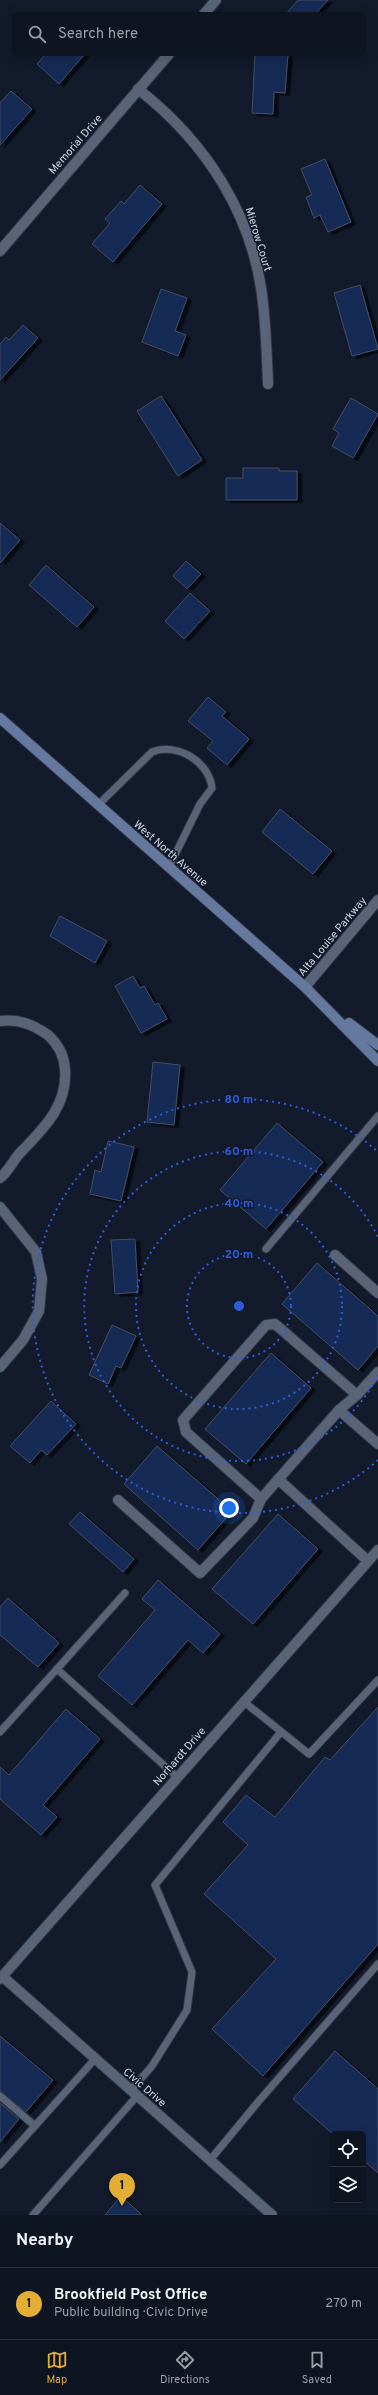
<!DOCTYPE html>
<meta charset="utf-8">
<style>
:root{--surface:#0e1420;--page:#1c212d;--text:#f1f3f6;--muted:#9b9ea5;--line:#2e333e;--accent:#e4ae35}
body{margin:0;font-family:Overpass,sans-serif;background:var(--page);color:var(--text)}
.controls{position:absolute;right:12px;bottom:12px;display:grid;overflow:hidden;border-radius:6px;box-shadow:0 4px 16px #0002}
.controls button{width:36px;height:36px;display:grid;place-items:center;padding:0;border:0;border-bottom:1px solid var(--line);background:var(--surface);color:var(--text);font:20px sans-serif}
.you{position:absolute;left:229px;top:1508px;width:14px;height:14px;margin:-10px;border:3px solid #fff;border-radius:50%;background:#1a73e8;box-shadow:0 0 0 6px #1a73e833}
.badge{display:grid;place-items:center;width:26px;height:26px;border-radius:50%;background:var(--accent);color:#111;font-size:13px;font-weight:700}
.pin{position:absolute;translate:-50% -33px;filter:drop-shadow(0 1px 2px #0008)}
.pin::after{content:'';position:absolute;top:21px;width:14px;height:12px;background:inherit;clip-path:polygon(0 0,100% 0,50% 100%)}
.list{margin:0;padding:0;list-style:none}
h2{display:flex;justify-content:space-between;align-items:center;height:52px;margin:0;padding:0 16px;font-size:17px}
h2 small{font-size:13px;font-weight:400;color:var(--muted)}
.list li{display:grid;grid-template-columns:26px 1fr auto;gap:12px;align-items:center;box-sizing:border-box;height:72px;padding:0 16px;border-top:1px solid var(--line)}
.list b{display:block;font-size:15px;white-space:nowrap}
.list p{margin:0;font-size:13px;white-space:nowrap;color:var(--muted)}
.list em{font-size:13px;font-style:normal;color:var(--muted)}
.icon{flex:none;width:22px;height:22px;fill:none;stroke:currentColor;stroke-width:2;stroke-linecap:round;stroke-linejoin:round}
.map{position:relative;flex:none;width:378px;height:2215px;overflow:hidden}
.search{position:absolute;background:var(--surface);box-shadow:0 4px 16px #0002;left:12px;right:12px;top:12px;height:44px;display:flex;align-items:center;gap:10px;box-sizing:border-box;padding:0 14px;border-radius:6px;color:var(--muted);font-size:15px}
.sheet{height:124px;background:var(--surface)}
nav{display:flex;justify-content:space-around;align-items:center;box-sizing:border-box;height:56px;border-top:1px solid var(--line);background:var(--surface);font-size:11px;color:var(--muted)}
nav a{display:grid;justify-items:center;gap:2px}
nav .on{color:var(--accent)}
.map>svg:first-child{display:block}
</style>
<div class="map">
<svg width="378" height="2215" viewBox="0 0 378 2215">
<defs>
<filter id="shadow"><feDropShadow dx="4.5" dy="2.5" stdDeviation="0" flood-color="#0009"/></filter>
</defs>
<rect width="100%" height="100%" fill="#121a2b"/>
<g fill="#132956" stroke="#444e62" filter="url(#shadow)">
<polygon points="298,0 328,0 315,14 286,14"/>
<polygon points="46,54 85,54 59,84 37,64"/>
<polygon points="255,54 288,54 285,93 274,92 273,114 252,113"/>
<polygon points="11,91 32,109 0,145 0,103"/>
<polygon points="325,159 351,222 328,232 320,215 314,218 306,197 312,195 301,169"/>
<polygon points="140,185 162,204 113,262 92,244 110,223 105,219 121,201 124,204"/>
<polygon points="360,285 378,349 352,356 334,293"/>
<polygon points="161,289 187,298 175,331 186,335 178,356 142,342"/>
<polygon points="23,325 38,338 0,380 0,344 6,337 9,340"/>
<polygon points="161,396 202,460 178,476 137,411"/>
<polygon points="351,398 378,414 353,458 332,446 339,433 333,429"/>
<polygon points="243,468 279,468 279,471 297,471 297,500 226,500 226,478 243,478"/>
<polygon points="0,523 20,540 0,563"/>
<polygon points="186,561 201,574 187,589 173,576"/>
<polygon points="46,565 94,607 77,627 29,585"/>
<polygon points="190,593 210,611 184,639 165,621"/>
<polygon points="208,697 226,712 222,716 249,739 227,765 207,748 213,741 188,721"/>
<polygon points="280,809 332,851 313,874 262,832"/>
<polygon points="60,916 107,941 95,963 50,936"/>
<polygon points="133,976 140,988 144,986 155,1005 158,1003 167,1019 141,1033 115,986"/>
<polygon points="153,1062 180,1065 174,1125 147,1122"/>
<polygon points="277,1123 323,1162 266,1229 220,1190"/>
<polygon points="108,1141 134,1147 121,1201 90,1194 95,1170 101,1172"/>
<polygon points="135,1239 138,1292 115,1294 111,1240"/>
<polygon points="317,1263 378,1316 378,1346 358,1370 282,1304"/>
<polygon points="112,1325 136,1336 121,1368 116,1366 108,1384 89,1375"/>
<polygon points="271,1353 311,1388 246,1464 205,1429"/>
<polygon points="51,1401 76,1424 47,1455 41,1450 30,1463 10,1446"/>
<polygon points="157,1446 232,1511 198,1550 124,1484"/>
<polygon points="80,1512 134,1559 123,1572 69,1524"/>
<polygon points="278,1514 318,1549 253,1624 212,1589"/>
<polygon points="158,1580 220,1634 203,1653 188,1640 132,1705 98,1676 155,1610 142,1599"/>
<polygon points="8,1598 59,1643 38,1667 0,1635 0,1607"/>
<polygon points="378,1707 378,1944 263,2076 212,2029 276,1959 204,1894 248,1845 223,1822 246,1795 275,1817 325,1757 330,1760"/>
<polygon points="66,1709 100,1739 43,1805 57,1817 41,1835 0,1799 0,1767 9,1775"/>
<polygon points="0,2036 53,2080 26,2112 0,2091"/>
<polygon points="335,2051 378,2089 378,2173 363,2160 363,2134 333,2134 293,2099"/>
<polygon points="0,2103 19,2119 0,2142"/>
<polygon points="121,2196 142,2215 105,2215"/>
</g>
<g fill="none" stroke-linecap="round" stroke-linejoin="round">
<defs>
<g id="service">
<path d="M98 805 152 752C176 742 209 761 212 788L200 804 169 867"/>
<polyline points="266,1249 378,1116"/>
<polyline points="57,1669 125,1593"/>
<polyline points="243,1701 309,1754 378,1680"/>
<polyline points="0,1732 57,1669 177,1777"/>
<polyline points="131,2090 152,2066 187,2010 192,1972 155,1885 281,1732"/>
<polyline points="0,2096 35,2126"/>
<polyline points="210,2160 258,2102 378,1964"/>
<polyline points="0,2165 95,2059"/>
<polyline points="33,2215 137,2096"/>
</g>
<g id="minor">
<polyline points="204,14 216,0"/>
<path d="M138 89C206 142 254 216 263 303 266 330 267 357 268 384"/>
<polyline points="0,251 169,54"/>
<polyline points="305,987 378,900"/>
<path d="M0 1021C19 1019 32 1024 48 1035 58 1044 64 1056 65 1069 68 1106 43 1129 19 1154 13 1161 8 1172 0 1178"/>
<polyline points="0,1207 36,1252 42,1279 39,1311 23,1340 0,1367"/>
<polyline points="335,1255 378,1293"/>
<polyline points="339,1410 357,1395 378,1372"/>
<polyline points="278,1479 368,1561"/>
<polyline points="261,1499 186,1432 183,1420 266,1325 275,1324 357,1395"/>
<polyline points="118,1500 200,1573 253,1518 261,1499 339,1410 378,1444"/>
<polyline points="2,1976 272,2215"/>
<polyline points="0,1979 378,1550"/>
</g>
<g id="secondary">
<polyline points="0,718 305,987 378,1061"/>
<polyline points="349,1023 378,1045"/>
</g>
</defs>
<use href="#service" stroke="#303341" stroke-width="9"/>
<use href="#minor" stroke="#303341" stroke-width="12"/>
<use href="#secondary" stroke="#303341" stroke-width="12"/>
<use href="#service" stroke="#596478" stroke-width="7"/>
<use href="#minor" stroke="#596478" stroke-width="10"/>
<use href="#secondary" stroke="#65799e" stroke-width="10"/>
</g>
<g fill="none" stroke="#2f5cd9" stroke-width="2" stroke-dasharray="2 4">
<circle cx="239" cy="1306" r="52"/>
<circle cx="239" cy="1306" r="103"/>
<path d="M378 1375A155 155 0 1 1 378 1237"/>
<path d="M378 1460A207 207 0 1 1 378 1152"/>
</g>
<g text-anchor="middle" stroke-width="3" stroke-linejoin="round" paint-order="stroke">
<g font-size="11" fill="#d1d7e3" stroke="#121a2b">
<text transform="translate(75 144) rotate(-49)" y="4">Memorial Drive</text>
<text transform="translate(259 239) rotate(73)" y="4">Mierow Court</text>
<text transform="translate(171 853) rotate(41)" y="4">West North Avenue</text>
<text transform="translate(332 936) rotate(-50)" y="4">Alta Louise Parkway</text>
<text transform="translate(179 1756) rotate(-49)" y="4">Norhardt Drive</text>
<text transform="translate(145 2087) rotate(41)" y="4">Civic Drive</text>
</g>
</g>
<circle cx="239" cy="1306" r="6" fill="#2f5cd9" stroke="#121a2b" stroke-width="2"/>
<g font-size="12" text-anchor="middle" font-weight="bold" fill="#2f5cd9" stroke="#121a2b" stroke-width="3" stroke-linejoin="round" paint-order="stroke">
<text x="239" y="1103">80 m</text>
<text x="239" y="1155">60 m</text>
<text x="239" y="1207">40 m</text>
<text x="239" y="1258">20 m</text>
</g>
</svg>
<div class="controls">
<button><svg class="icon" aria-label="locate" viewBox="0 0 24 24"><circle cx="12" cy="12" r="6"/><path d="M12 2v4M12 18v4M2 12h4M18 12h4"/></svg></button>
<button><svg class="icon" aria-label="layers" viewBox="0 0 24 24"><path d="M12 4l9 5-9 5-9-5zM3 14l9 5 9-5"/></svg></button>
</div>
<div class="you"></div>
<div class="pin badge" style="left:122px;top:2206px">1</div>
<div class="search"><svg class="icon" aria-label="search" viewBox="0 0 24 24"><circle cx="10" cy="10" r="6"/><path d="M15 15l6 6"/></svg>Search here</div>
</div>
<section class="sheet">
<h2>Nearby<small></small></h2>
<ul class="list">
<li><span class="badge">1</span><div><b>Brookfield Post Office</b><p>Public building · Civic Drive</p></div><em>270 m</em></li>
</ul>
</section>
<nav>
<a class="on"><svg class="icon" aria-label="map" viewBox="0 0 24 24"><path d="M3 6l6-2 6 2 6-2v14l-6 2-6-2-6 2zM9 4v14M15 6v14"/></svg>Map</a>
<a><svg class="icon" aria-label="directions" viewBox="0 0 24 24"><path d="M12 3l9 9-9 9-9-9zM9 14v-3h6M13 9l2 2-2 2"/></svg>Directions</a>
<a><svg class="icon" aria-label="saved" viewBox="0 0 24 24"><path d="M7 4h10v16l-5-4-5 4z"/></svg>Saved</a>
</nav>
